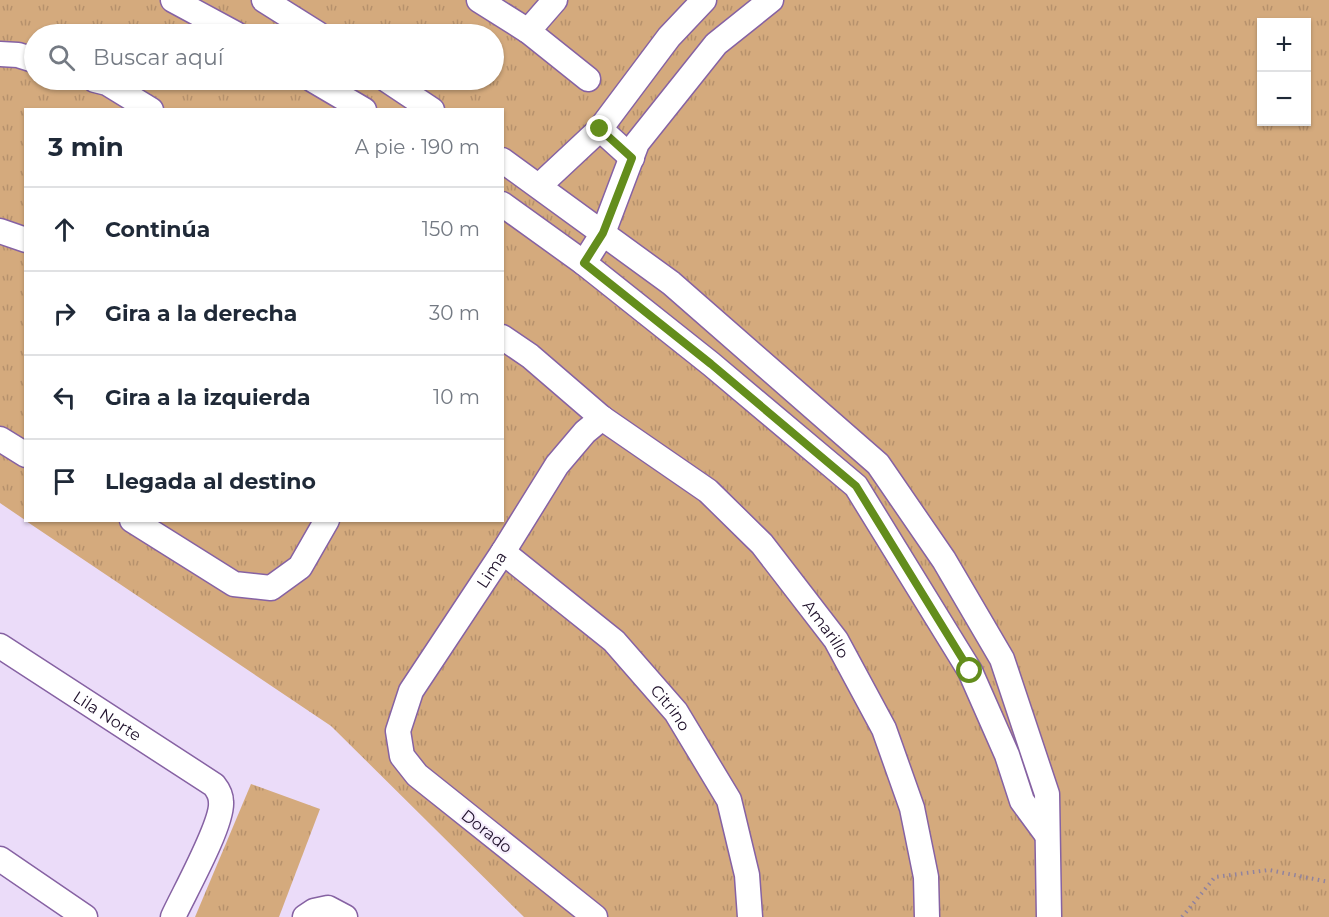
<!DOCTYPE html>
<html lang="es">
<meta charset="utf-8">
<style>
:root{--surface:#fff;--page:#f2f2f3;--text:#1f2937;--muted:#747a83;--line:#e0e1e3}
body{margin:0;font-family:Montserrat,sans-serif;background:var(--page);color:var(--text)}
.controls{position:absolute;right:18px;top:18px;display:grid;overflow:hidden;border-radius:0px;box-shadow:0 2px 4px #0004}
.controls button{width:54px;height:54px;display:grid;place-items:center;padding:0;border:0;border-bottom:2px solid var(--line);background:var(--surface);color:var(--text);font:30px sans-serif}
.stop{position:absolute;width:18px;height:18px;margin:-14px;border:4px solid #638d1c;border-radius:50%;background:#fff}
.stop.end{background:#638d1c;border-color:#fff;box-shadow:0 2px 6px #0008}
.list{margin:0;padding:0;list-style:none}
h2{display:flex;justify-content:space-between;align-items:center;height:78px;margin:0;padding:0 24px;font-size:26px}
h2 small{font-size:20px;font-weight:400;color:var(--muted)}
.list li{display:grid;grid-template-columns:39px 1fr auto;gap:18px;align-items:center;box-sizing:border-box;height:84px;padding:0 24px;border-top:2px solid var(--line)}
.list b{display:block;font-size:22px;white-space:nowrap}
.list em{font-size:20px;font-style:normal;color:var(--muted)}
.icon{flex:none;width:33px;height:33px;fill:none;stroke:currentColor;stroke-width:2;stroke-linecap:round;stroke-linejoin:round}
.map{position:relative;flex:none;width:1329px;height:917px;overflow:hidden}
.search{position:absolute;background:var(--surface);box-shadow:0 2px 4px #0004;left:24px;top:24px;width:480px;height:66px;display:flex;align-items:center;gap:15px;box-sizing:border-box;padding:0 21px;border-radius:33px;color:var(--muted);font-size:22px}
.panel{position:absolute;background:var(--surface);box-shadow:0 2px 4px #0004;left:24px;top:108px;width:480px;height:414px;border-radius:0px}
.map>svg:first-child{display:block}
</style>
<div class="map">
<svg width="1329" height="917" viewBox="0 0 1329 917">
<defs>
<pattern id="grass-tufts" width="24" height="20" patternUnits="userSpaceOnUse" patternTransform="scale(1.5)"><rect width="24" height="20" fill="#d4aa7d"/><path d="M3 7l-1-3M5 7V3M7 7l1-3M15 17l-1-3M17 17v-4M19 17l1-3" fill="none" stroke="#b6916c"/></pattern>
</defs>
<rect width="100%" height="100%" fill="#ebdcf9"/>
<g fill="url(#grass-tufts)" fill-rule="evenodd">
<path d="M0 0H1329V917H524L331 726 26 521 502 520V110H26L25 520 0 503ZM1262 22H1306V122H1262ZM34 34H494V80H34Z"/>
<polygon points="251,784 320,809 279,917 195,917"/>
</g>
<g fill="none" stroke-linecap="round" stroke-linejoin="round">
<defs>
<g id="minor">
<polyline points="173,0 236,34"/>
<polyline points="264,0 318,34"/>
<polyline points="479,0 528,31 588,79"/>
<polyline points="528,31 555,0"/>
<polyline points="0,54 18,55 34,60"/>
<polyline points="95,80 107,83 151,110"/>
<polyline points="313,80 364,110"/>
<polyline points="387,80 432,110"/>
<polyline points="600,129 632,158"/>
<polyline points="502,160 671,283 878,464 944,560 1002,659 1047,794 1049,917"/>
<polyline points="539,186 600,129 669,37 704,0"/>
<polyline points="502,204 584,263 711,364 856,486 970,671 1007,755 1022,801 1047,835"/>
<polyline points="0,231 26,240"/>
<polyline points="584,263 603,233 637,143 716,44 771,0"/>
<path id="s1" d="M502 337 530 356 602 418 708 491 762 544 836 640 884 729 912 808 926 877 927 917"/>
<polyline points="0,439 26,455"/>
<polyline points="132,520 234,584 271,588 300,567 327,520"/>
<path id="s2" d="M503 552 614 641 676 712 729 800 747 875 750 917"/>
<path id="s3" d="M0 646 214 785C218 790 221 795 221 802 223 824 184 893 173 917"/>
<polyline points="0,859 85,917"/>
<polyline points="305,917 314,911 328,908 345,917"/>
<path id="s4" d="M595 917 417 775 402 756 398 731 411 691 503 552 557 465 585 432 602 418"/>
</g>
</defs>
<use href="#minor" stroke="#8662a3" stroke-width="27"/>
<polyline stroke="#91839e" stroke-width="4" stroke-dasharray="1.5 4.5" stroke-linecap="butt" points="1182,917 1215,877 1269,870 1329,882"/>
<use href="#minor" stroke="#fff" stroke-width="24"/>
</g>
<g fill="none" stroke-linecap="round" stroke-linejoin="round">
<polyline stroke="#638d1c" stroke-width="8" points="600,129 632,158 603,233 584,263 711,364 856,486 970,671"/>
</g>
<g text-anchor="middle" stroke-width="4.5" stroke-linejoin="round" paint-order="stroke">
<g font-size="16" fill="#1d0f29" stroke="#f5edfc">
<text dy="6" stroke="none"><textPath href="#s4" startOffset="465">Lima</textPath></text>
<text dy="6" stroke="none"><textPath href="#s1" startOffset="440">Amarillo</textPath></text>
<text dy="6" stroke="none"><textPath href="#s2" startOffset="230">Citrino</textPath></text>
<text dy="6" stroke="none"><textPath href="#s3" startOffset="128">Lila Norte</textPath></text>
<text transform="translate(487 831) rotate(38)" y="6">Dorado</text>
</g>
</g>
</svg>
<div class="controls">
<button>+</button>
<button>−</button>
</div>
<div class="stop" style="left:970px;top:671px"></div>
<div class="stop end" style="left:600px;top:129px"></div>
<div class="search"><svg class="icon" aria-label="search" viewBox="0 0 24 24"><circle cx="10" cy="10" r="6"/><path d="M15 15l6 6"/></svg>Buscar aquí</div>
<section class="panel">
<h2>3 min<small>A pie · 190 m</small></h2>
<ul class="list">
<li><svg class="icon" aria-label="ahead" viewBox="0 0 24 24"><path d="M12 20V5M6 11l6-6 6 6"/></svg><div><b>Continúa</b></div><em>150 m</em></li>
<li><svg class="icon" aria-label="right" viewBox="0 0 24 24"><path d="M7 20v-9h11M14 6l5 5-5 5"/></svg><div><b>Gira a la derecha</b></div><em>30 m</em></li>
<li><svg class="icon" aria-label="left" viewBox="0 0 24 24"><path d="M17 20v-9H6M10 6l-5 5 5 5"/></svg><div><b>Gira a la izquierda</b></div><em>10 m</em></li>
<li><svg class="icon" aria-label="arrive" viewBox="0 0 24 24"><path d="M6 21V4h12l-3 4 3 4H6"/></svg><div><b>Llegada al destino</b></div></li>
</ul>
</section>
</div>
